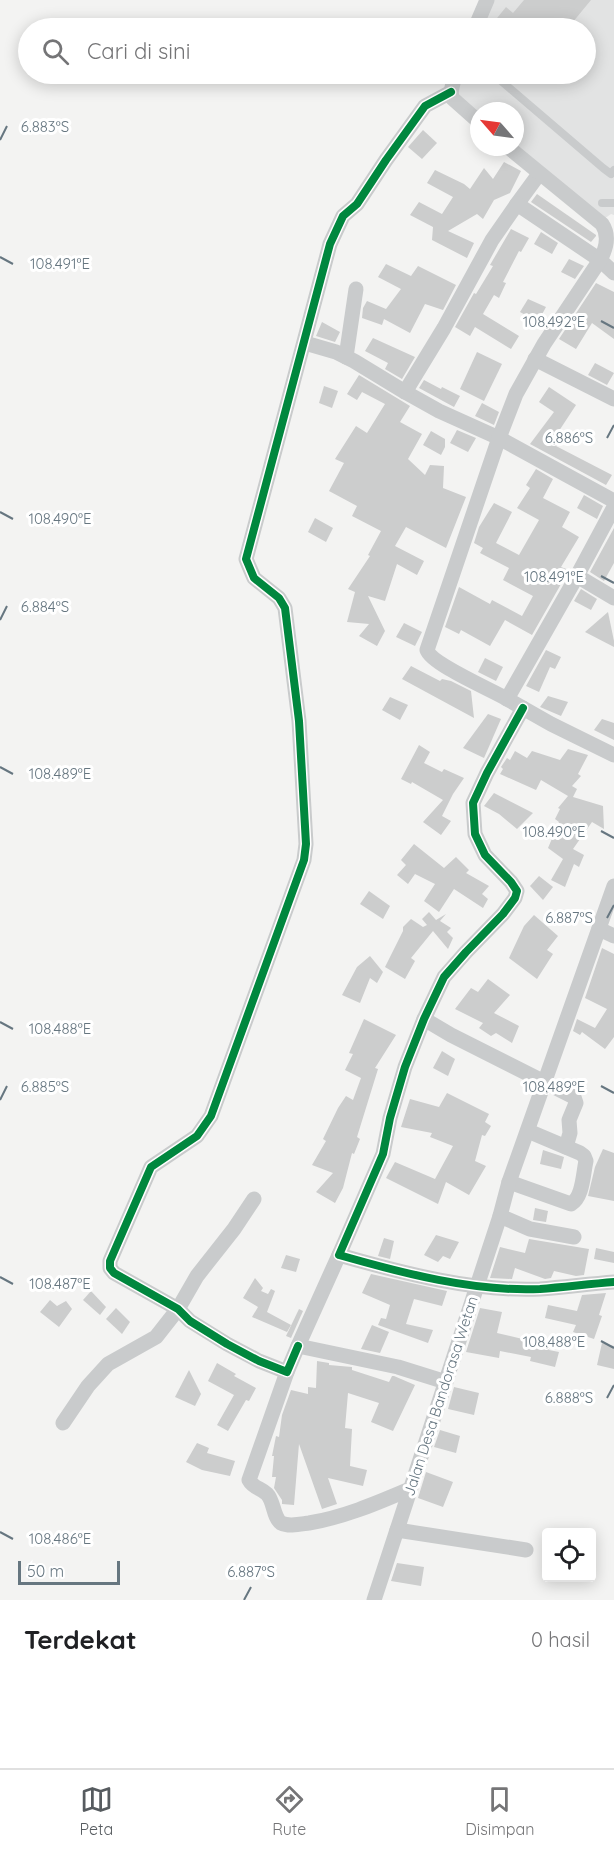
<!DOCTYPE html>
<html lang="id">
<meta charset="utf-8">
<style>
:root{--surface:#fff;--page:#f2f2f2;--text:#202124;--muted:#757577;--line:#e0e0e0;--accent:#565b5f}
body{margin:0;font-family:Quicksand,sans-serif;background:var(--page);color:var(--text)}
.controls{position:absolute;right:18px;bottom:18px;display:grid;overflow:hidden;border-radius:6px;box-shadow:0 3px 15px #0003}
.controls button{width:54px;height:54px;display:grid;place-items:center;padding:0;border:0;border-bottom:2px solid var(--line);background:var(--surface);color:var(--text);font:30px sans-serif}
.compass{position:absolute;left:470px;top:102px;width:54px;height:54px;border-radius:50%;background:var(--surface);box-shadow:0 3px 15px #0003;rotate:298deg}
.scale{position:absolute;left:18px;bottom:15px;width:102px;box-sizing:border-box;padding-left:6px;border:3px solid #667680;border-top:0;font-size:16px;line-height:21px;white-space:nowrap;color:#667680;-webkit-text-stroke:4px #fff;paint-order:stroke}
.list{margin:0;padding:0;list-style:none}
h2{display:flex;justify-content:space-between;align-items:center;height:78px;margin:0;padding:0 24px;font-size:26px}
h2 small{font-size:20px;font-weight:400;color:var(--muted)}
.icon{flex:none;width:33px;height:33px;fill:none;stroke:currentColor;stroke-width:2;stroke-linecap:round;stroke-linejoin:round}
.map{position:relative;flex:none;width:614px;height:1600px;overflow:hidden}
.search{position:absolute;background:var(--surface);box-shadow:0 3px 15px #0003;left:18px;right:18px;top:18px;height:66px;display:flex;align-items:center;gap:15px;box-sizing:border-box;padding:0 21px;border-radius:33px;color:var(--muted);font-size:22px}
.sheet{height:168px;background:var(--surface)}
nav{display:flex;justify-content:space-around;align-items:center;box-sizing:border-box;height:84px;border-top:2px solid var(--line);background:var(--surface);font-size:16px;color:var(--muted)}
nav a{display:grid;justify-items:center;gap:3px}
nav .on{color:var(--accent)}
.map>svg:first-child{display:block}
</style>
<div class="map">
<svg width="614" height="1600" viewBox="0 0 614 1600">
<rect width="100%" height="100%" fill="#f3f3f2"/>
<polygon fill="#e2e3e3" points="490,0 614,0 614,215 611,214 601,221 515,147 515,111 479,111 479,122 456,103 457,74 586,74 586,28 477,28"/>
<g fill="#cccdcd">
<polygon points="524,0 591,0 568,28 489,28 506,7 513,13"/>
<polygon points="423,130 437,143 422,159 408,147"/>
<polygon points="504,162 521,171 510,193 494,200 483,219 477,214 448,231 474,243 467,258 432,240 433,227 410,215 419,202 442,214 453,197 427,183 435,170 464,184 470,189 484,168 493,179"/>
<polygon points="537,194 596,235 596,236 591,242 531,202"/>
<polygon points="511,229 529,238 521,252 519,251 503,282 506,283 499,298 494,295 483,314 519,336 511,349 475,327 470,336 455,327 474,293 476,294 493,266 490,265"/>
<polygon points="541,232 558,243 552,254 534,244"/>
<polygon points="569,259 584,266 575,279 561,272"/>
<polygon points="386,264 411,276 418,266 456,285 443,310 425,304 410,333 384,319 382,325 362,318 363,308 367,301 386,309 401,289 378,277"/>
<polygon points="596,283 614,292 614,339 592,323 576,349 559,339"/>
<polygon points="528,299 546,307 538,322 520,312"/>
<polygon points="322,322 340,332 335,342 316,336"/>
<polygon points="373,338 415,357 402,379 385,369 388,363 365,351"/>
<polygon points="477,352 502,364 484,401 460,389"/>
<polygon points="595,363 614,373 607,385 588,375"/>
<polygon points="359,375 410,406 400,422 422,434 408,459 425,475 430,465 444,466 443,488 466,497 446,548 406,527 395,546 424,561 417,575 397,564 385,601 368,596 385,631 377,646 359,636 369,624 347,622 355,592 348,589 370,556 368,555 381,531 352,516 357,506 329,491 344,463 335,459 356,426 367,433 385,404 362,392 357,400 347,394"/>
<polygon points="424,380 441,389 442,387 460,396 454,407 419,388"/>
<polygon points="324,386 338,391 332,408 319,403"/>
<polygon points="549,387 576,405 555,437 560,441 556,446 612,475 606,485 530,444 554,412 539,402"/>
<polygon points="482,403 499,412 494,425 475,416"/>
<polygon points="457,430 476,438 468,452 450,443"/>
<polygon points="431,431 445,439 445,447 441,455 423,445"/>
<polygon points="536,469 553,479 543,498 570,512 562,527 579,537 561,567 569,570 532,635 505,620 490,646 461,630 459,634 445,627 459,587 490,604 492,600 522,616 533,596 503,580 509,568 480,553 483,548 474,543 479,527 494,503 512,512 496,543 519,555 539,520 517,508 530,488 526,485"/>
<polygon points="584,495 603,506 597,519 577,508"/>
<polygon points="315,518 333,528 326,542 308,532"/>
<polygon points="614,528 614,563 604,581 590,572"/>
<polygon points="581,589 597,599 591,610 574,601"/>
<polygon points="608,612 614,641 614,647 585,632"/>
<polygon points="404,623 422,632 415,646 396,637"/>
<polygon points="546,650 561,657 555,669 550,667 539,692 526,686"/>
<polygon points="485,658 503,667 496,681 478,672"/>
<polygon points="411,666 440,681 442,679 451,681 471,691 474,718 402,679"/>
<polygon points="548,696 568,702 561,716 540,707"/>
<polygon points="390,697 408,705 400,720 382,710"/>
<polygon points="488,714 501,719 484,758 463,748"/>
<polygon points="602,719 614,723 614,740 594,730"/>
<polygon points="419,745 430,752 424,763 442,772 444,769 464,778 453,794 442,816 451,821 441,835 423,822 443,800 412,782 411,784 401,779"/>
<polygon points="568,749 588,755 578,774 581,776 572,786 577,789 573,797 603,806 604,829 592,822 573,849 584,855 579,867 574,864 565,887 551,880 563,859 548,848 559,822 555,819 560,809 558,808 568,796 541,780 536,790 500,774 503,769 501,767 507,758 510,760 515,751 527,758 532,751 560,760"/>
<polygon points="494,793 533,813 517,829 499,814 484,806"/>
<polygon points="414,844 444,868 456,857 469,870 466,873 489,886 482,894 488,899 483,908 454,889 439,912 424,901 435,884 415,874 408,884 397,875 406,865 401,860"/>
<polygon points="539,876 553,887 543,900 530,886"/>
<polygon points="369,891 390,906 383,919 360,904"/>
<polygon points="429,912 436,920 446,914 440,921 451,928 447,932 453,938 448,949 433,931 411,958 415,961 405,979 385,967 403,931 403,927 411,919 423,927 427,925 422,919"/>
<polygon points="534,915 558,936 547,950 553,954 537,979 509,958 524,926"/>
<polygon points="602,948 614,954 614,1037 605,1049 582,1032 580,1035 573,1031 577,1019 595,1028 607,1009 585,998"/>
<polygon points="370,956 383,972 377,983 370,978 360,1003 342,995 357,967"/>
<polygon points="488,979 510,995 494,1013 519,1026 512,1043 496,1033 491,1036 479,1028 483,1023 455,1009 471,988 478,992"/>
<polygon points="364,1019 396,1035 375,1068 378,1069 357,1137 360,1139 354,1154 352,1153 343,1188 335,1203 316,1192 333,1173 312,1165 326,1141 323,1139 338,1108 346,1096 353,1100 361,1078 345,1070 353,1054 349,1053"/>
<polygon points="442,1051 455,1059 448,1076 433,1068"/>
<polygon points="447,1093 489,1114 485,1122 491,1126 485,1136 482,1135 475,1161 486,1166 469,1195 446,1182 438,1204 386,1178 395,1162 435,1179 453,1146 430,1137 432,1133 401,1127 410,1099 439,1107"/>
<polygon points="603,1149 614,1153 614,1201 588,1196 595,1167"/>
<polygon points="543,1150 564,1157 561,1169 540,1164"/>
<polygon points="535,1208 548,1211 546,1222 533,1220"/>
<polygon points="436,1235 459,1242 450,1259 443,1256 438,1262 424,1255"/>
<polygon points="384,1238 394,1241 390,1259 378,1256"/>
<polygon points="529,1239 589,1249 584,1275 576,1276 554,1271 551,1278 545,1279 515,1268 512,1279 490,1278 500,1247 525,1253"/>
<polygon points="596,1248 614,1252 614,1263 594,1259"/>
<polygon points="286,1255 300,1259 296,1272 281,1268"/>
<polygon points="371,1274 447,1291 442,1306 414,1299 406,1324 433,1330 428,1343 378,1325 381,1318 386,1319 390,1305 362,1293"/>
<polygon points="255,1278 263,1288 261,1291 268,1294 271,1289 275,1291 267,1312 291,1325 287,1332 252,1317 258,1307 243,1298"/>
<polygon points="91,1291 106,1307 100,1315 83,1300"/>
<polygon points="606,1293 599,1315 602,1316 594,1339 573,1332 576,1325 545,1318 548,1305 577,1311 582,1295"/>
<polygon points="50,1300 57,1306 66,1301 72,1309 59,1327 40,1312"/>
<polygon points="116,1308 130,1322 122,1334 106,1319"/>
<polygon points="480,1308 502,1312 497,1333 535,1342 536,1339 551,1343 549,1350 559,1352 555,1367 530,1361 531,1357 500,1351 499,1358 466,1352"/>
<polygon points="299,1309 303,1311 291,1338 286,1336"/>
<polygon points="372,1325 389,1332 380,1353 361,1349"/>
<polygon points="602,1343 614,1346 614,1369 597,1365"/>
<polygon points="317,1361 329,1363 329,1365 352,1367 352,1370 389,1382 392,1376 394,1376 415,1385 393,1431 371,1422 379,1403 348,1393 345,1428 352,1429 350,1466 367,1470 363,1486 328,1478 337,1504 322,1509 299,1444 294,1505 282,1504 282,1500 274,1488 276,1477 272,1477 274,1456 272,1456 276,1436 279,1437 282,1415 291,1390 308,1394 308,1387 316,1388"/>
<polygon points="217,1363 236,1374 234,1376 256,1388 249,1401 246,1400 228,1431 217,1425 234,1395 208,1381"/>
<polygon points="189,1370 201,1394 195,1406 175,1397"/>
<polygon points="454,1387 479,1393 474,1415 448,1409"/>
<polygon points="440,1430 460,1436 456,1453 434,1447"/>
<polygon points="197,1443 209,1448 207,1453 235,1461 230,1476 202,1470 186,1462"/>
<polygon points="426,1472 453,1482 443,1507 418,1498"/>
<polygon points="397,1563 424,1567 421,1586 391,1581"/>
</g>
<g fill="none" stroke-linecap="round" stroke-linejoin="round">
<g stroke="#c9cbcc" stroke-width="8">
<polyline points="493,74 603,168 611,174 614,170"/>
<polyline points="602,203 614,203"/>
</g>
<g stroke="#c9cbcc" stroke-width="15">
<polyline points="475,28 487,0"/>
<polyline points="455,74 451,92 452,98 479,122"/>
<polyline points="517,204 539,174"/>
<polyline points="305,343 336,352 354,361 405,392 439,411 499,438 614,501"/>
<polyline points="346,357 356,289"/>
<polyline points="535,359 614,399"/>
<polyline points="405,392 444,328 492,240 517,204 600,260 614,273"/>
<polyline points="614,507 577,576 614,598"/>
<polyline points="577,576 507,699 551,724 614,755"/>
<path d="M507 699C492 690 431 664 427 650L499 438 516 394 544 344 600 260C606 249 610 236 602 224L508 147"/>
<path d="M523 708 487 773 473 803 475 834 485 855 511 882 517 891 515 898 503 914 466 952 444 977 424 1019 405 1067 390 1118 383 1154 339 1255C402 1273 474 1292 540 1289 565 1287 589 1284 614 1282"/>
<polyline points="599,929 614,936"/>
<polyline points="424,1019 451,1035 574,1097 576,1103 569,1120 570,1133 566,1147"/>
<path d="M509 1182 571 1204C583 1197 583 1174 586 1161L584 1156 580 1153 528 1131"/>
<polyline points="500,1216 530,1229 574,1237"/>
<polyline points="339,1255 298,1346 398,1367 446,1382"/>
<polyline points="298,1346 287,1372 259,1361 227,1344 190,1321 178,1309 114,1273 110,1268 110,1261 151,1167 197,1136 211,1116 304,860 306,844 299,721 285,608 279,598 254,578 246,559 330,244 343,216 357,204 386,160 425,106 451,92"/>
<path d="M287 1372 249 1480C253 1488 261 1488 267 1494 274 1501 273 1517 281 1523 289 1527 301 1524 309 1523 345 1517 377 1503 410 1489"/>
<polyline points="63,1423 88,1386 108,1364 156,1337 178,1309 197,1276 234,1229 254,1199"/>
<polyline points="397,1530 526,1550"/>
<polyline points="374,1600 500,1216 509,1182 614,886"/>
</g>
<defs>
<g id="cycleway">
<path d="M523 708 487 773 473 803 475 834 485 855 511 882 517 891 515 898 503 914 466 952 444 977 424 1019 405 1067 390 1118 383 1154 339 1255C402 1273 474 1292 540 1289 565 1287 589 1284 614 1282"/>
<polyline points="298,1346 287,1372 259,1361 227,1344 190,1321 178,1309 114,1273 110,1268 110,1261 151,1167 197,1136 211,1116 304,860 306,844 299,721 285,608 279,598 254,578 246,559 330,244 343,216 357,204 386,160 425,106 451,92"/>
</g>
</defs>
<use href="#cycleway" stroke="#fff" stroke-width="11"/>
<use href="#cycleway" stroke="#00873e" stroke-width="8"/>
</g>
<path fill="none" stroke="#667680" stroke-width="2" d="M0 140 7 126M0 257 13 264M601 321 614 328M607 438 614 425M0 512 13 519M601 576 614 583M0 620 7 606M0 767 13 774M601 831 614 838M607 918 614 905M0 1022 13 1029M601 1086 614 1093M0 1100 7 1086M0 1277 13 1284M601 1341 614 1348M607 1398 614 1385M0 1532 13 1539M244 1600 251 1587"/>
<g text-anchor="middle" stroke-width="6" stroke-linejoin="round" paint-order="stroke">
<g font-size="15" fill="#667680" stroke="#fff">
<text transform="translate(441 1396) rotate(-72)" y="5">Jalan Desa Bandorasa Wetan</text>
</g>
</g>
<g font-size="15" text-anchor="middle" fill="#667680" stroke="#fff" stroke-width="6" stroke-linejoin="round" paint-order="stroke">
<text x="45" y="132">6.883°S</text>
<text x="60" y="269">108.491°E</text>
<text x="554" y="327">108.492°E</text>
<text x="569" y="443">6.886°S</text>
<text x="60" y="524">108.490°E</text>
<text x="554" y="582">108.491°E</text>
<text x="45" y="612">6.884°S</text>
<text x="60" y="779">108.489°E</text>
<text x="554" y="837">108.490°E</text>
<text x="569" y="923">6.887°S</text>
<text x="60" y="1034">108.488°E</text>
<text x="45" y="1092">6.885°S</text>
<text x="554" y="1092">108.489°E</text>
<text x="60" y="1289">108.487°E</text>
<text x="554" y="1347">108.488°E</text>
<text x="569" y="1403">6.888°S</text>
<text x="60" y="1544">108.486°E</text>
<text x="251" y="1577">6.887°S</text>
</g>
</svg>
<div class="controls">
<button><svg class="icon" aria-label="locate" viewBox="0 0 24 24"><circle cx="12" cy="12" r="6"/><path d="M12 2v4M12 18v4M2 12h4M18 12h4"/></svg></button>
</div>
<svg class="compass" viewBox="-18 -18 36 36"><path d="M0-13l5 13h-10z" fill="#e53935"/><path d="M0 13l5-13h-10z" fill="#757577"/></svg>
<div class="scale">50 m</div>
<div class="search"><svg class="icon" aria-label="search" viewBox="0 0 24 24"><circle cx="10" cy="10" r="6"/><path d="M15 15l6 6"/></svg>Cari di sini</div>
</div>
<section class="sheet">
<h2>Terdekat<small>0 hasil</small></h2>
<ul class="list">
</ul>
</section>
<nav>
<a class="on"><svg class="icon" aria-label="map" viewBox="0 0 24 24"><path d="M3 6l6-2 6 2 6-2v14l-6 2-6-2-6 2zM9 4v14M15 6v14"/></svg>Peta</a>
<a><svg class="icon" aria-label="directions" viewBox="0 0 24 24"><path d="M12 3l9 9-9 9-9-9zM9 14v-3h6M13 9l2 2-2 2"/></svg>Rute</a>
<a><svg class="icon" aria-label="saved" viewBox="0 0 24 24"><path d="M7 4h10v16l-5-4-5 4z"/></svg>Disimpan</a>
</nav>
